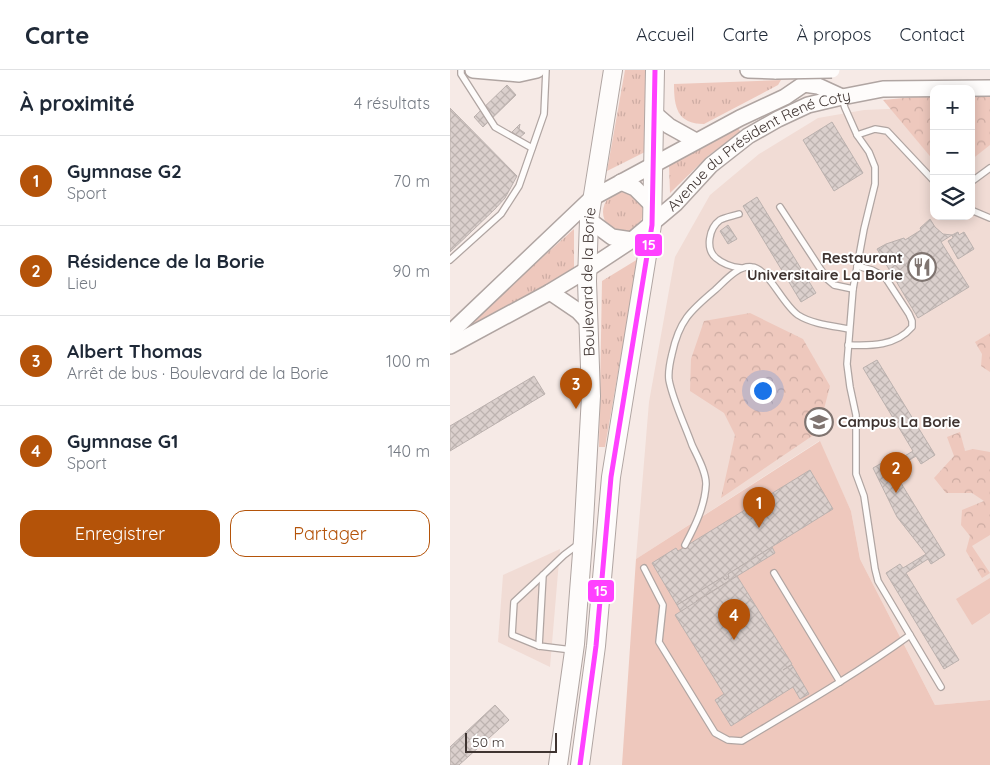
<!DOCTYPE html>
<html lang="fr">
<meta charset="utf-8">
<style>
:root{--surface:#fff;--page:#f6f6f7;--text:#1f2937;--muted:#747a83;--line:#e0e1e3;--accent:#b45309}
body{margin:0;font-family:Quicksand,sans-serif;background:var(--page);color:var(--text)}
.controls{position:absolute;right:15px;top:15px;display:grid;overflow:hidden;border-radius:10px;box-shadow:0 2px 12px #0003}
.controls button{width:45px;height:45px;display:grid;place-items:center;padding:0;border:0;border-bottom:1px solid var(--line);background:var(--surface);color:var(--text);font:25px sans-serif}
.scale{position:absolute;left:15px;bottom:12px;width:92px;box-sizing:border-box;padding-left:5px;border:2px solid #3f3431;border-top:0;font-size:14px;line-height:18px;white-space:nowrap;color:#3f3431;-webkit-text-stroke:4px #fff;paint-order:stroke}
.you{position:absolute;left:312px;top:320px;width:18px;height:18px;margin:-12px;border:4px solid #fff;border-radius:50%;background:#1a73e8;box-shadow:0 0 0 8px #1a73e833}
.badge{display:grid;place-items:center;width:32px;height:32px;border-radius:50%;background:var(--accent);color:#fff;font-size:16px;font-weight:700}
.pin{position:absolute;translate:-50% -41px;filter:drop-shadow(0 1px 2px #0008)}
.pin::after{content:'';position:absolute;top:26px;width:18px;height:15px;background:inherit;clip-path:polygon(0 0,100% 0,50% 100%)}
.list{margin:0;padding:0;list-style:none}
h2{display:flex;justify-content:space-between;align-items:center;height:65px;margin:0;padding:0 20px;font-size:21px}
h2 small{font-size:16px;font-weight:400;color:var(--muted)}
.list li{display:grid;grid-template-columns:32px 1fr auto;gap:15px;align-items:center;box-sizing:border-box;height:90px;padding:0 20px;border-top:1px solid var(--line)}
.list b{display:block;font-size:19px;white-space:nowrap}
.list p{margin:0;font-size:16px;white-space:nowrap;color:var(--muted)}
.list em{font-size:16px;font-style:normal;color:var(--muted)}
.actions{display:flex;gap:10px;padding:15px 20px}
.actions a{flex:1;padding:11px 0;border:1px solid var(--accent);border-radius:15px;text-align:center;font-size:18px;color:var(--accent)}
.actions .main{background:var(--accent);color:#fff}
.icon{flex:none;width:28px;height:28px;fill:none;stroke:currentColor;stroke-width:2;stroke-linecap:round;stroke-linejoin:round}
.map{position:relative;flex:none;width:540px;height:695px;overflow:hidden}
header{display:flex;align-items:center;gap:30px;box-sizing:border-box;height:70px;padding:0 25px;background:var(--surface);border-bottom:1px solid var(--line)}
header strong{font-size:24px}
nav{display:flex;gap:28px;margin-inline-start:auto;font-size:18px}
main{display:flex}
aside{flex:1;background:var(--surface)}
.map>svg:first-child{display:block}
</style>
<header>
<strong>Carte</strong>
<nav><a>Accueil</a><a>Carte</a><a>À propos</a><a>Contact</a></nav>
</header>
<main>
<aside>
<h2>À proximité<small>4 résultats</small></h2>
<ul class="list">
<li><span class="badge">1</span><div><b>Gymnase G2</b><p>Sport</p></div><em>70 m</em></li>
<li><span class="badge">2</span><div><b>Résidence de la Borie</b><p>Lieu</p></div><em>90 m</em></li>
<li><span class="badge">3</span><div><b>Albert Thomas</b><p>Arrêt de bus · Boulevard de la Borie</p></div><em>100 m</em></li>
<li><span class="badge">4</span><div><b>Gymnase G1</b><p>Sport</p></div><em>140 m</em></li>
</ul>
<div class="actions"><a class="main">Enregistrer</a><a>Partager</a></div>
</aside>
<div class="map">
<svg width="540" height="695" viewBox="0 0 540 695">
<defs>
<pattern id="grass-tufts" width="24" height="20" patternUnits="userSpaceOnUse" patternTransform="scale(1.25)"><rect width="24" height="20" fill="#eec8bd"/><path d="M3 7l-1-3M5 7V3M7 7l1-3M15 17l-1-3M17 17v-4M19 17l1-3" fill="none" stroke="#cdaca3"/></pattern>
<pattern id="forest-crowns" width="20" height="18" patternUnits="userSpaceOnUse" patternTransform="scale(1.25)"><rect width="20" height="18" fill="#eec8bd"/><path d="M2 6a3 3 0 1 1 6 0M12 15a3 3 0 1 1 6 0" fill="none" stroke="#cdaca3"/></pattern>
<pattern id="building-cross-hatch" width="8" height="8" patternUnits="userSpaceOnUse" patternTransform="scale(1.25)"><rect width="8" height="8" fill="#dbd0cd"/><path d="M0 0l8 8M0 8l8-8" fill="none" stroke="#bdb3b0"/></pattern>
</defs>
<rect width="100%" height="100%" fill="#f6eae6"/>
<g fill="#f1dcd5">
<polygon points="540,34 540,630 485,635 410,489 401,441 369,371 186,489 199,332 225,187 260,125 309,84 368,48 414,40 484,37 484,146 521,146 521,35"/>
<polygon points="110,479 100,597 48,572 53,505"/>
</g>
<g fill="url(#grass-tufts)">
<polygon points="175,0 198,0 197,81 157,101"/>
<path d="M331 10 328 15 254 54C227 54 224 37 224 14Z"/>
<polygon points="288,58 291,62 259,85 220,123 219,95"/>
<circle cx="173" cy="142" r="20"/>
<polygon points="124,159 124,198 0,273 0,270"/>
<polygon points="188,189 155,377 149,377 152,211"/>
</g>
<g fill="url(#forest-crowns)">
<polygon points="521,22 540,22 540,75 521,90"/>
<polygon points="484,25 484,91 433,30"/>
<polygon points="300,243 353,269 380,316 368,362 271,428 285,365 274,343 240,321 241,289 254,251"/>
<polygon points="540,263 540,302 531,296 532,284 525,272"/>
<polygon points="510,362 515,381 523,379 540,382 540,465 522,476 540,503 532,508 516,481 520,466 511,455 512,440 534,431 522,423 496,423 484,408 504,386 497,367"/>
</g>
<g fill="#eec8bd">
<polygon points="370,371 401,441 410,489 485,635 540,630 540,695 172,695 186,489"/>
<polygon points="540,508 540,543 522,555 506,529"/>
</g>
<g fill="url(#building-cross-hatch)" stroke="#bbb1ae">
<polygon points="57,15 66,25 33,57 24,47"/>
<polygon points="0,38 67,106 55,128 45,139 0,182"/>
<polygon points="382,52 413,103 384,121 353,70"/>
<polygon points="70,54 69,59 75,63 69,68 62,62"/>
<polygon points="307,127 366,223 351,232 293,136"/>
<polygon points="480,149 485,157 493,164 502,165 508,162 509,165 514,162 524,179 508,189 498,171 503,168 502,165 491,172 519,217 468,248 427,179 436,174 454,168 455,170 471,160 470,158"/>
<polygon points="278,155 287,169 278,174 270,161"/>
<polygon points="427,290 485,385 471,394 466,386 443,400 495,485 481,494 478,489 456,503 509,590 494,599 436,503 450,494 453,498 476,484 447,447 423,398 437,390 440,395 463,381 413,298"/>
<polygon points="84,306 95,324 0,381 0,356"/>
<polygon points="360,400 383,439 278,504 279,507 275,510 273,507 227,535 202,493 226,478 228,481"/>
<polygon points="322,477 325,483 246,531 247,532 231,542 227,535 273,507 275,510 279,507 278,504"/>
<polygon points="287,506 342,594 333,600 342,595 359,624 350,629 343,617 281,656 265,630 274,624 225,545"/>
<polygon points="45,635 59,650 9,695 0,695 0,677"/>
</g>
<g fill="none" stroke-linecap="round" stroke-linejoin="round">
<defs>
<g id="lane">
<polyline points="11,0 11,4 45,57 82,78"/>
<polyline points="407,65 425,59 437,61 484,111"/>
<polyline points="521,112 540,98"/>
<polyline points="330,137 377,209 384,215 403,219"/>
<polyline points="521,140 540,148"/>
<path d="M289 144C283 146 276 147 270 150 259 158 255 179 266 188 273 194 282 197 291 198"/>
<polyline points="0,190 51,144 69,116 94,44 96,0"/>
<path d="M398 275C421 276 446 276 462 257V251L459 244 435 207 422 200 407 196"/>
<path d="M235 475C245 456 255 436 256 414 256 401 247 386 242 375 235 355 223 331 219 310 218 302 220 292 222 284 229 251 240 241 265 220 275 211 288 195 302 197 319 199 332 234 348 245 362 254 383 256 399 259"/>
<path d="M194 498 213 535 209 572 265 663 278 670 292 671C349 637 406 604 460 565L428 511 425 499 414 426 406 404V345L400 317 397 294 403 219 414 159 425 114V97L419 82 407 65 395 38 392 29"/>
<polyline points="324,503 390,612"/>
<polyline points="460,565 491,617"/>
<polyline points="89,576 62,565 64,532 93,505"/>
<polyline points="122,580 89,576 93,505 114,485 130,473"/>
</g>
<g id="secondary">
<polyline points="23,0 69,4 87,0"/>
<polyline points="298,0 326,1"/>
<polyline points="354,14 368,16 392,27"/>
<polyline points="205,44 219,56 246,71"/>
<polyline points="171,112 185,118 203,136"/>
<polyline points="139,150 162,167 182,170"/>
<polyline points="100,222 128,241 139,253"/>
<polyline points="0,263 142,128 290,48 335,27 354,14"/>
<path id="s1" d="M0 276 100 222 138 199 182 170 226 133 261 95 298 66 328 49 358 35 392 27 433 19 540 18"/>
</g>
<g id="primary">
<path id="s2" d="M108 695 125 574 133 470 141 326 137 211 139 150 163 0"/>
<polyline points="130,695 146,576 161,407 202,155 205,0"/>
</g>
</defs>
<use href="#lane" stroke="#b0a5a2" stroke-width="8"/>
<use href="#secondary" stroke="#b0a5a2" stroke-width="18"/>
<use href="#primary" stroke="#b0a5a2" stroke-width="20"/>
<use href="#lane" stroke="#fefcfb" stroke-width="5.5"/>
<use href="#secondary" stroke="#fefcfb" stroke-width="15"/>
<use href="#primary" stroke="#fefcfb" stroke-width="18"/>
<defs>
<polyline id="secondary-bridge" points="326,1 382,0"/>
</defs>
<use href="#secondary-bridge" stroke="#b0a5a2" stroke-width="18" stroke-linecap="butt"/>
<use href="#secondary-bridge" stroke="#fefcfb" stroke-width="15"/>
<defs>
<polyline id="bus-1" points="130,695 146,576 161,407 202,155 205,0"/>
</defs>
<use href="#bus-1" stroke="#fff" stroke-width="9"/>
<use href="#bus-1" stroke="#ff40ff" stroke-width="5"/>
</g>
<defs>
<symbol id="restaurant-ring" viewBox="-11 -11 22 22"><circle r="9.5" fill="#fff" stroke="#7f7470" stroke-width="1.5"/><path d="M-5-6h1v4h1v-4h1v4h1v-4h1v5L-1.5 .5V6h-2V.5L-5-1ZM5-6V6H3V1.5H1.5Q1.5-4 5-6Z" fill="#7f7470"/></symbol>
<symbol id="university-ring" viewBox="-11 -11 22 22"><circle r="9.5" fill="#fff" stroke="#7f7470" stroke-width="1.5"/><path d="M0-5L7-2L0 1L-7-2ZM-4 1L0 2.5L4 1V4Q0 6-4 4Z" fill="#7f7470"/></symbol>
</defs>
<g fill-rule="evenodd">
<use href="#restaurant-ring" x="456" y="181" width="32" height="32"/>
<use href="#university-ring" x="353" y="336" width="32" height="32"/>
</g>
<g text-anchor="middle" stroke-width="4" stroke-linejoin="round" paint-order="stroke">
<g font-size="15" fill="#3f3431" stroke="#fff">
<text dy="5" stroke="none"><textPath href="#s1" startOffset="369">Avenue du Président René Coty</textPath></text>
<text dy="5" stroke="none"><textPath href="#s2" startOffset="485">Boulevard de la Borie</textPath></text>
</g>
<g font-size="15" font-weight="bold" fill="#3f3431" stroke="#fff" text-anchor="end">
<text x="453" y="193">Restaurant<tspan x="453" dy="17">Universitaire La Borie</tspan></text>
<text x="388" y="357" text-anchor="start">Campus La Borie</text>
</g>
</g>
<g stroke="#fff" stroke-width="2">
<rect x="184" y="163" width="29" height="24" rx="5" fill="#ff40ff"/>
<rect x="137" y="509" width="28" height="24" rx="5" fill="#ff40ff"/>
</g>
<g font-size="14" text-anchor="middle" font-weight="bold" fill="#fff">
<text x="199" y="180">15</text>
<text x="151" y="526">15</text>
</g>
</svg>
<div class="controls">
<button>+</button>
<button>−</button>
<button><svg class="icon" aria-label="layers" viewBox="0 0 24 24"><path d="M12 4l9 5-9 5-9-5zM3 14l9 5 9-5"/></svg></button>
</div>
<div class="scale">50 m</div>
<div class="you"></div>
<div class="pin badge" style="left:309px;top:458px">1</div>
<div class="pin badge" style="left:446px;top:423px">2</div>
<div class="pin badge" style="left:126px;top:339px">3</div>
<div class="pin badge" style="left:284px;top:570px">4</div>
</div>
</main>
